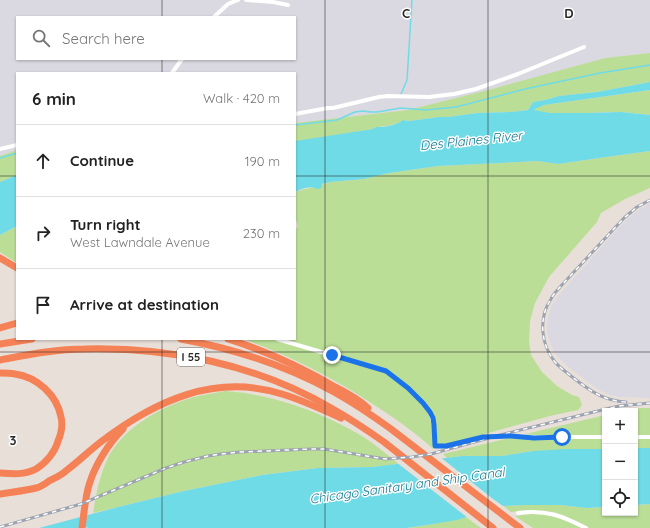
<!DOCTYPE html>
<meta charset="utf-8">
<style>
:root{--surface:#fff;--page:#f6f6f6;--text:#222;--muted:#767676;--line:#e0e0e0}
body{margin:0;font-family:Quicksand,sans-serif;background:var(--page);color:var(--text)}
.controls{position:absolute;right:12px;bottom:12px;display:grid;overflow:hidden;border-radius:0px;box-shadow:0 1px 3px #0004}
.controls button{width:36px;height:36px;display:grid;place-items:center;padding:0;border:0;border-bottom:1px solid var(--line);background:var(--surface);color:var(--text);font:20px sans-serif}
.stop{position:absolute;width:12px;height:12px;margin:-9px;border:3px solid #1a73e8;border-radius:50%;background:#fff}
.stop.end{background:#1a73e8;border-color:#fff;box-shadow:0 1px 4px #0008}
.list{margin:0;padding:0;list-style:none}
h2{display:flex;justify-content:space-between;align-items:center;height:52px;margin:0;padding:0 16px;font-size:17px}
h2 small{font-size:13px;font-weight:400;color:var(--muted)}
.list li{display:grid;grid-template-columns:26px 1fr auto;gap:12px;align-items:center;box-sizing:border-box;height:72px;padding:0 16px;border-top:1px solid var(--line)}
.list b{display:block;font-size:15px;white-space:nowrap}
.list p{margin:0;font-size:13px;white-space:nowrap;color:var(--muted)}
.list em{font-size:13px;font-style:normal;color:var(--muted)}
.icon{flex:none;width:22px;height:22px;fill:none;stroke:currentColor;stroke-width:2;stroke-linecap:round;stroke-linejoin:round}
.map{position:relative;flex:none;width:650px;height:528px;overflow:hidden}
.search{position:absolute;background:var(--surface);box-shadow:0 1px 3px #0004;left:16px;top:16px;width:280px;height:44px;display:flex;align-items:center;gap:10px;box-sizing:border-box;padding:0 14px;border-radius:0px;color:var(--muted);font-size:15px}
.panel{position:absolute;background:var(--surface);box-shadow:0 1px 3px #0004;left:16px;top:72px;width:280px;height:268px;border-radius:0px}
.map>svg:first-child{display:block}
</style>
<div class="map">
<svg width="650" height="528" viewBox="0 0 650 528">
<rect width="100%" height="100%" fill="#e9dfd9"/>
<g fill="#dad9e1" fill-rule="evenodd">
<path d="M0 0H650V53L605 58 488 90 408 110 295 123V73H17V150L0 156ZM17 17H295V59H17Z"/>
<polygon points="650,203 650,398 619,397 610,395 601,391 589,383 566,365 559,358 555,353 552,348 548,336 547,329 548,318 552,305 557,297 623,223 637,211"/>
</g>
<g fill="#bbde97">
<path d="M650 53V82L597 92 559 96 545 100 533 102 528 110 511 112 477 113 448 117H439L409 121 405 120C399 123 393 125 386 126 381 127 378 126 373 129L295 142V123L408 110 488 90 605 58Z"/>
<path d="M650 90V115C641 114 631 113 622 112 593 111 563 117 534 111V109L544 105Z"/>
<polygon points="17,150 17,175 0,182 0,156"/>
<path d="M650 151V188L625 199 601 213 597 222 549 277 535 303 530 321 529 341 531 355 542 372 557 386 572 395 579 397 582 405 578 410 550 416 499 430 433 449C417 434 400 422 382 410 339 381 292 356 243 339H295V231L298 226 296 220 295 219V192L301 190 314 187 330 182 364 179 389 173 438 166 538 161 558 164 606 157Z"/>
<polygon points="17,226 17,263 0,252 0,235"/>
<path d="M225 391C233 392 242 392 250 394 287 400 329 416 362 436 375 444 386 454 399 464L372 467 318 468 262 475 184 491 93 513C96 495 99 477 107 460 121 428 165 404 198 396 207 394 216 393 225 391Z"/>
<polygon points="640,408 650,408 650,448 635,448 635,411 622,411"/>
<polygon points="605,415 605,449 533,451 502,456 462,456 447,458 443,454"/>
<polygon points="650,504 650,528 589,528 565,516 556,513 544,511 522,511 511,512 503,506 525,505 561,505 586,508 605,507 605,513 635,513 635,505"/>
<polygon points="537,513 560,518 583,528 533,528 515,516"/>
<polygon points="466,517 481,528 406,528 427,525"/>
</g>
<g fill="#6fdbe7">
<path d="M650 82V90L544 105 535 109 534 110 550 113H585L621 112 650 115V151L606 157 558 164 538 161 438 166 389 173 364 179 330 182 322 184 321 188 317 189C310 185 302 189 295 192V141L373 129C377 126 378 127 383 127 389 126 398 124 403 120L409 121 439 117H448L477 113 511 112 528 110 533 102 545 100 559 96 597 92Z"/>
<polygon points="17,175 17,226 0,235 0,182"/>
<polygon points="635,448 650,448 650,504 635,505"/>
<polygon points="567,449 605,449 605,507 586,508 561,505 525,505 503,506 457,520 427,525 406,528 88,528 86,527 85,528 39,528 118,507 184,491 262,475 318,468 372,467 462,456 502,456 533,451"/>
</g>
<polygon fill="#e9dfd9" points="439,456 493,499 506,508 468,518 396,462"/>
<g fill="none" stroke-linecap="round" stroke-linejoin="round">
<g stroke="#6fdbe7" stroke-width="1.5">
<polyline points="401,94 407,80 412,0"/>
<polyline points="295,125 337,120 355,112 363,111 370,112 377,112 401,108 426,110 456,107 525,89 600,73 650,65"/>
<polyline points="0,158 17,153"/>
</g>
<g stroke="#fff" stroke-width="4">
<polyline points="246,0 273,2 288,5"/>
<polyline points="214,17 228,4 238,0"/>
<polyline points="172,73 182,59"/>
<polyline points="295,114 328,108 333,108 379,97 388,96 429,97 454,94 476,89 518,74 584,47"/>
<polyline points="0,149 17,145"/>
<polyline points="277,339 386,371 408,388 423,403 430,412 434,425 435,446 446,446 483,437 511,436 534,437 605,437"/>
<polyline points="635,437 650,437"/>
<path d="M518 513C546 509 562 516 586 528"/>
</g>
<g stroke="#f58257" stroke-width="7">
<polyline points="0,258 17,268"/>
<polyline points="0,328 17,323"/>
<path d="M181 339C235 349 287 366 334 392 354 403 373 416 391 429L520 528"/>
<path d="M228 339C266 351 301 367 335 387 347 393 358 399 368 408"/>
<polyline points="0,344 32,339"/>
<path d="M0 360C27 355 56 349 84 349 169 347 256 364 331 408 349 418 367 430 384 442L493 528"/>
<path d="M0 373C5 373 10 373 15 374 37 377 57 395 61 417 63 425 61 434 58 441 55 452 46 463 36 469 25 475 12 474 0 473"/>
<path d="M0 494C12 492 24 491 36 488 41 487 45 484 49 481 55 478 62 475 67 470 79 461 90 450 102 441 155 401 215 373 282 394 302 400 321 409 341 418"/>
<path d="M82 528C84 514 85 498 89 485 95 465 108 444 123 429"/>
</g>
<defs>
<g id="rail">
<path d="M626 402C605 401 592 392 576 380 569 374 561 369 555 362 541 345 538 318 551 299 553 294 557 291 560 287L624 218 637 207 650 200"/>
<polyline points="0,527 81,504 166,468 184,462 208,456 221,454 240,452 311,449 324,449 385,459 412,457 431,454 496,436 602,410 619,406 650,403"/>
</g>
</defs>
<use href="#rail" stroke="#9ca3b1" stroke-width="3"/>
<use href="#rail" stroke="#fff" stroke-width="1.5" stroke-dasharray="4.5" stroke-linecap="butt"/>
</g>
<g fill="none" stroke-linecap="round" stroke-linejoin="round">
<polyline stroke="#1a73e8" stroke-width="5" points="332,355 386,371 408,388 423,403 430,412 433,418 434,425 435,446 446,446 483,437 511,436 534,438 562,437"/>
</g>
<path fill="none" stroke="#272727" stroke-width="1" stroke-opacity="0.55" d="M162 0V17M325 0V528M488 0V528M162 59V73M0 176H17M295 176H650M162 339V528M0 352H650"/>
<g text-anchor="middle" stroke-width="3" stroke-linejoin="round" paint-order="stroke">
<rect fill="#fff" stroke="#686868" stroke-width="1" x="177" y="348" width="28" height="18" rx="3"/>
<g font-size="11" font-weight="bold" fill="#272727">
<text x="191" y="361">I 55</text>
</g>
<g font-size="13" font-style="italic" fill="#13788e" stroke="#fff">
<text transform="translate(471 140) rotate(-6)" y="5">Des Plaines River</text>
<text transform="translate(407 485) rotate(-8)" y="5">Chicago Sanitary and Ship Canal</text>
</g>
</g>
<g font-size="13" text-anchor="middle" font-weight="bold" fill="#272727" stroke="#fff" stroke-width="3" stroke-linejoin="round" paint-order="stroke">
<text x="406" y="18">C</text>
<text x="569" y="18">D</text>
<text x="13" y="445">3</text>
</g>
</svg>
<div class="controls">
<button>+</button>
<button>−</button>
<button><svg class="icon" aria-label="locate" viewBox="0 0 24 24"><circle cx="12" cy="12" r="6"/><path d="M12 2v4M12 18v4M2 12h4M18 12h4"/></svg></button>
</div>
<div class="stop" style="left:562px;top:437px"></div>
<div class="stop end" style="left:332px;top:355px"></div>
<div class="search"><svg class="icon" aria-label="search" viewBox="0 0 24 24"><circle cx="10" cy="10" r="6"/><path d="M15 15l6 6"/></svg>Search here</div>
<section class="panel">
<h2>6 min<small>Walk · 420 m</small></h2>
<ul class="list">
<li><svg class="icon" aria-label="ahead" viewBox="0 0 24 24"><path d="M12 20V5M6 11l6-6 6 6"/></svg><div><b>Continue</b></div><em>190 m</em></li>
<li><svg class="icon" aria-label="right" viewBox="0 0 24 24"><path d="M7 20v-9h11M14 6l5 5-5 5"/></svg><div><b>Turn right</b><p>West Lawndale Avenue</p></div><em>230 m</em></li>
<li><svg class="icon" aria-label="arrive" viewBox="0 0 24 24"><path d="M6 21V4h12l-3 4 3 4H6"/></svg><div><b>Arrive at destination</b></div></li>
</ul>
</section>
</div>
